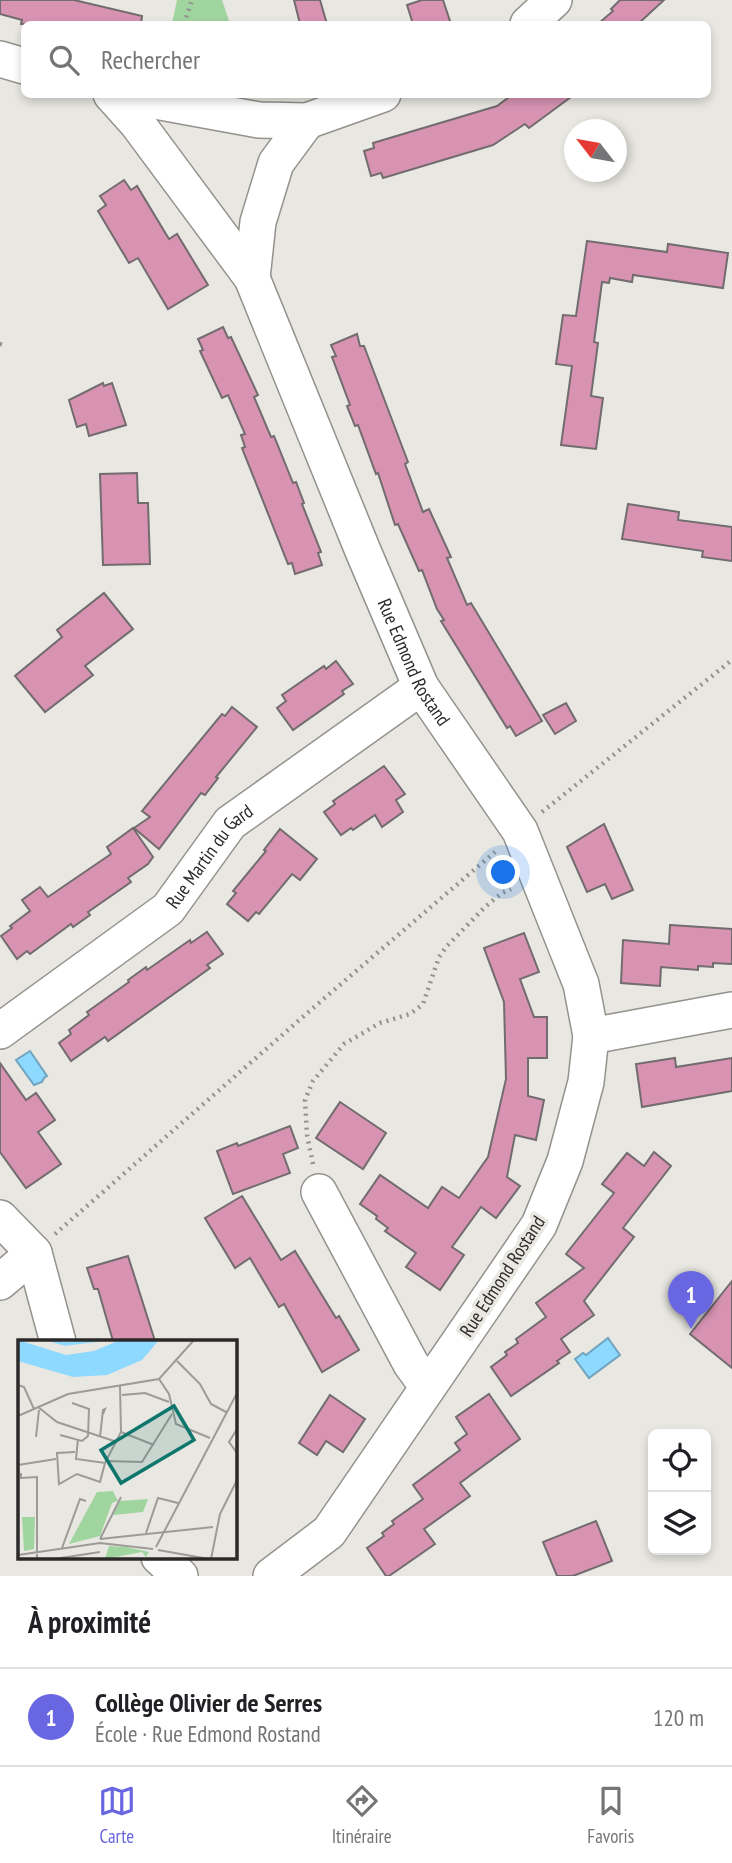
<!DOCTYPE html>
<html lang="fr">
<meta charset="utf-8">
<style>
:root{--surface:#fff;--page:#f6f6f6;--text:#202124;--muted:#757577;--line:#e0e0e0;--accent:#6866e0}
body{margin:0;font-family:"PT Sans Narrow",sans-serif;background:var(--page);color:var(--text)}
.controls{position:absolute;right:21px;bottom:21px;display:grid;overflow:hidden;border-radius:10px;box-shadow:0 4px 10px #0003}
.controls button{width:63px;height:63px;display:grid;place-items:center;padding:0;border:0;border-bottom:2px solid var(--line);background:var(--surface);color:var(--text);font:35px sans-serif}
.compass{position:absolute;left:564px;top:119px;width:63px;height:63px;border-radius:50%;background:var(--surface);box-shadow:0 4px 10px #0003;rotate:301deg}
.you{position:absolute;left:504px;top:873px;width:24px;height:24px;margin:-18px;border:5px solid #fff;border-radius:50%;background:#1a73e8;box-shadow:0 0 0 10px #1a73e833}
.badge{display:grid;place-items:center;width:46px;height:46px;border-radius:50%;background:var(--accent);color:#fff;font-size:23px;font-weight:700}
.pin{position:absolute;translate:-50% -58px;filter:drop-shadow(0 2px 4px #0008)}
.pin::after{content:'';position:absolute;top:37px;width:24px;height:21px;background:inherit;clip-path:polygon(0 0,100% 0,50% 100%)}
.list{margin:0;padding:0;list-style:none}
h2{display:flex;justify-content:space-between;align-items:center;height:91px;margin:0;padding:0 28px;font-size:30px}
h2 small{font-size:23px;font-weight:400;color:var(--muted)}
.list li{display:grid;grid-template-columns:46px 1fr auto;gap:21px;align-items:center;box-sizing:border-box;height:98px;padding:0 28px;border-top:2px solid var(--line)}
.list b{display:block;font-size:26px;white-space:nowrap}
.list p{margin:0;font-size:23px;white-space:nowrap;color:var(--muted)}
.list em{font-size:23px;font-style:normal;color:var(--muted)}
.icon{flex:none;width:38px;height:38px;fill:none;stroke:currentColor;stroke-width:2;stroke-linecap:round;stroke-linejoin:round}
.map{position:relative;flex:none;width:732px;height:1576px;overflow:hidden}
.search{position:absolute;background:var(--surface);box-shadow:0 4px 10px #0003;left:21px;right:21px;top:21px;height:77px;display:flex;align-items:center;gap:18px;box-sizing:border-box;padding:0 24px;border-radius:10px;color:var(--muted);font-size:26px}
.sheet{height:189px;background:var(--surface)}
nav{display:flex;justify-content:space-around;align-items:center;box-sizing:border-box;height:98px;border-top:2px solid var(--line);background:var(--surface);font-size:19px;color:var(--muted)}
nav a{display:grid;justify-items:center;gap:4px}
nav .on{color:var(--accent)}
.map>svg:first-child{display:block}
</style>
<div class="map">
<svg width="732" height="1576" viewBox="0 0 732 1576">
<rect width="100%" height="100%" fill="#e9e7e1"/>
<polygon fill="#a0d5a0" points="177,0 222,0 230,24 172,24"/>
<g fill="#8dd9ff" stroke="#70a4be" stroke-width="2">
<polygon points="30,1051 47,1076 44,1078 42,1082 34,1085 16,1060"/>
<polygon points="608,1338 620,1355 589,1378 575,1359 583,1353 586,1355"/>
</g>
<g fill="#d893b3" stroke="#726c6f" stroke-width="2">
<polygon points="0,0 74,0 142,16 141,24 21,24 22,20 0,14"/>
<polygon points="294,0 320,0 327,24 300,24"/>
<polygon points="422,0 443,0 451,24 413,24 407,5"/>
<polygon points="620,0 664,0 638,24 598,24 613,11 611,9"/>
<polygon points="513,94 575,94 529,128 525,124 493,145 383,178 381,173 371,176 364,151 374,148 373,143 497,106"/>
<polygon points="124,180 131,190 137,186 169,239 177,234 208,285 168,309 138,258 129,263 98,211 106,205 100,196"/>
<polygon points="587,241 667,252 668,244 728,253 723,288 633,275 632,282 610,278 609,283 602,282 594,342 598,343 591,396 603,398 596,449 561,445 572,366 556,364 563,315 576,316"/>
<polygon points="223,327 228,338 231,337 258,395 254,397 271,437 274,436 293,483 296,482 304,503 302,504 321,552 318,553 322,565 295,574 292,563 288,564 242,448 245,447 241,435 245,434 228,395 222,398 200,351 203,350 198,339"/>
<polygon points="357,334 360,346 364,346 408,462 405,464 423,512 429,509 451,557 447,558 467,605 471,603 542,721 516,736 510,726 507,728 441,621 444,620 437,609 422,570 419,571 398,524 395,525 378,473 376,474 358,425 355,426 347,406 350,405 332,357 336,356 331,345"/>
<polygon points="103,383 104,386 112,383 126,425 89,436 86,424 77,427 69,400"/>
<polygon points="137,473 138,503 148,503 150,564 103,565 100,474"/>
<polygon points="628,504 679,512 678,520 732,527 732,561 702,557 703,551 622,539"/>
<polygon points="104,593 133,629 85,666 93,675 45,712 15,676 62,637 57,630"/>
<polygon points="336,661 353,684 342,691 344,694 293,730 277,708 286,701 282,695 324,666 326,669"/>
<polygon points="566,703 576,721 555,734 543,715"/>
<polygon points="232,707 257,727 216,777 218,778 205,795 201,793 159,849 134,828 150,817 142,811 222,714 225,716"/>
<polygon points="384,766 405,794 396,800 403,812 382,827 375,815 353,830 351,828 341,835 324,812 335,804 333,801"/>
<polygon points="604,824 633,890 612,899 605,884 587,892 567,847"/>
<polygon points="133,828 153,857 148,864 128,878 131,882 88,912 90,915 73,927 71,924 30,954 27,951 17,959 1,936 12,928 10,926 30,911 22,900 40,887 48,897 111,854 107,847"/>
<polygon points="280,829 317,859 300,880 292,874 259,914 256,912 248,921 227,904 236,893 233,891 266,851 264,850"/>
<polygon points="670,925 732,929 732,964 713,963 713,967 698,966 698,970 661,967 660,986 621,983 623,940 669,944"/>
<polygon points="207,932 223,954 207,965 210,968 108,1041 105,1037 71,1061 59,1043 71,1034 69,1030 89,1015 87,1012 129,982 128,980 146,967 147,970 190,940 191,943"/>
<polygon points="524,933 539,972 520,979 534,1017 547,1017 547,1058 528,1058 528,1096 544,1100 536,1140 515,1135 507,1177 520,1186 496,1218 481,1207 452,1247 464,1255 440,1290 406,1267 416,1253 385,1231 388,1228 376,1219 377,1216 360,1204 380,1175 428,1208 442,1187 459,1198 488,1157 506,1079 504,1002 484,948"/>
<polygon points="675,1058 676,1067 732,1058 732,1091 642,1107 636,1064"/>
<polygon points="0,1063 26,1100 36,1093 55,1120 38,1132 61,1164 26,1188 0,1152"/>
<polygon points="340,1102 386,1133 363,1169 316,1138"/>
<polygon points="290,1126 298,1148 283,1154 290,1173 233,1194 217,1151 237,1143 238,1146"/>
<polygon points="654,1152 671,1166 623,1228 634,1237 584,1301 594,1315 561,1339 570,1352 557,1361 559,1363 511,1396 491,1367 507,1355 505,1352 518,1343 516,1339 546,1317 536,1303 584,1268 566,1254 614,1193 602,1184 627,1153 644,1166"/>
<polygon points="242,1196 281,1260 295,1251 336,1318 339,1316 359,1350 322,1372 284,1304 279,1307 250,1258 235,1268 205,1218"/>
<polygon points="128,1256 155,1341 113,1341 98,1289 94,1289 87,1268"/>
<polygon points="732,1281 732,1368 690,1334"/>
<polygon points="489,1394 520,1439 460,1483 470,1496 424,1529 435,1544 389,1576 386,1576 367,1548 384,1536 382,1533 394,1524 392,1521 423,1499 413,1485 460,1450 455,1443 467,1434 456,1417"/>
<polygon points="330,1395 365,1419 343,1452 326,1441 317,1455 299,1443"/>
<polygon points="596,1521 612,1561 573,1576 557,1576 543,1542"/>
</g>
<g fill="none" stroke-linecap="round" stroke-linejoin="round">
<defs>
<g id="minor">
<polyline points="528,24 554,0"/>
<polyline points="0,59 24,66"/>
<path id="s1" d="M111 94 137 123 252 278 363 551 421 687 520 831 581 984 591 1036 586 1082 565 1161 539 1225 329 1532 271 1576"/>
<polyline points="117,94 259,120 307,121 383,94"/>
<polyline points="252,278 258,222 276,163 307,121"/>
<path id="s2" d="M0 1031 168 909 230 823 421 687"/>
<polyline points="591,1036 732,1010"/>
<polyline points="319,1192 411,1364 428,1387"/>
<polyline points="0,1218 34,1253 58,1342"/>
<polyline points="0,1282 34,1253"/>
<polyline points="159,1557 180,1576"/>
</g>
</defs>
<use href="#minor" stroke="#94928d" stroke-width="38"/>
<g stroke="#93928e" stroke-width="4.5" stroke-dasharray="2 5" stroke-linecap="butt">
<polyline points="184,24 192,0"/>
<polyline points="0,344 5,345"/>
<polyline points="542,812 732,660"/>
<polyline points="313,1164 307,1135 305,1100 313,1081 344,1044 380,1023 410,1014 423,1004 439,957 447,946 485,907 502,893 511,889"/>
<polyline points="55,1234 313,1008 495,852"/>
</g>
<use href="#minor" stroke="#fff" stroke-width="35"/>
</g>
<g text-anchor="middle" stroke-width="7" stroke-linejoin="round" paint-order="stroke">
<g font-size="19" fill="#2b2a28" stroke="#e9e7e1">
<text dy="7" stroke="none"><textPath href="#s1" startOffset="649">Rue Edmond Rostand</textPath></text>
<text dy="7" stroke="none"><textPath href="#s2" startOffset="275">Rue Martin du Gard</textPath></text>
<text transform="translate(502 1276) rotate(-57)" y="7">Rue Edmond Rostand</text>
</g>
</g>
<g transform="translate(18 1340)">
<rect width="219" height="219" fill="#e9e7e1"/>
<path d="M95 151 100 161 94 163 82 196 51 204 79 152ZM130 159 125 172 95 175 102 161ZM4 177H17L16 209 6 211ZM91 206 108 207 131 212 128 217 124 212 87 219Z" fill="#a0d5a0"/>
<path d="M0 0 48 15 76 11 102 0H141L124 20 89 35 55 37 0 21Z" fill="#8dd9ff"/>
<path fill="none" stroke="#8dd9ff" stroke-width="3.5" d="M33 0 47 4 81 0"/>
<path fill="none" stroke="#9d9b97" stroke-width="2" d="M159 21 182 44 193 64 208 72M141 39 151 54 158 84 192 98M0 45 6 47 16 69M104 55 127 53 151 62M20 67 39 82 99 102M0 76 50 54 141 39 176 0M219 89 211 102 219 113M103 92 136 105M42 95 64 101 70 96 71 69 54 63M18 97 21 70M82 97 85 70 87 69 85 74M60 99 58 119 87 123 103 92 102 46M57 112 39 113 41 144 59 134 82 142 87 123M87 121 124 122 154 74M0 125 38 119M3 133V138L19 137V219M128 193 140 158 160 163M82 199 195 187M82 199 103 157M138 207 219 53M44 208 62 159 68 161M140 210 191 219M0 215 82 203 135 209M36 219 82 212M193 219 202 174 219 140"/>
<path fill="#0f766e" fill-opacity="0.15" stroke="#0f766e" stroke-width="3.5" d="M156 66 176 100 103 143 83 110Z"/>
<rect width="219" height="219" fill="none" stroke="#2b2a28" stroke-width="3.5"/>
</g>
</svg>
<div class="controls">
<button><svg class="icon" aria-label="locate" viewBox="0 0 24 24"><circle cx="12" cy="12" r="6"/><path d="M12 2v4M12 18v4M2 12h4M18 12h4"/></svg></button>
<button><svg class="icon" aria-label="layers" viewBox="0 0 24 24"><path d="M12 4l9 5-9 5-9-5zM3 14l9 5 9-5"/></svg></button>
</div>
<svg class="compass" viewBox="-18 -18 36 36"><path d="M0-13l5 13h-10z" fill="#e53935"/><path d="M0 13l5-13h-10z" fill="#757577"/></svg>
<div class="you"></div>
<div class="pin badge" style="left:691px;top:1329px">1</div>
<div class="search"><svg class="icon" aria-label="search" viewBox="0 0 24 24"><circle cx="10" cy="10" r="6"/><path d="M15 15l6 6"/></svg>Rechercher</div>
</div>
<section class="sheet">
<h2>À proximité<small></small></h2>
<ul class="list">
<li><span class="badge">1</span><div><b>Collège Olivier de Serres</b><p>École · Rue Edmond Rostand</p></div><em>120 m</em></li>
</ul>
</section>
<nav>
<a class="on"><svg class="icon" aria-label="map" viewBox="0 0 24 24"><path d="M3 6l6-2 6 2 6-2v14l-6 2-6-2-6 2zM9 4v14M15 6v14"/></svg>Carte</a>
<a><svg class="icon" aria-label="directions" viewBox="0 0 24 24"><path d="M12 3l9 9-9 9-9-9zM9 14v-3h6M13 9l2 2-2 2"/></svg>Itinéraire</a>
<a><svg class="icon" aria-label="saved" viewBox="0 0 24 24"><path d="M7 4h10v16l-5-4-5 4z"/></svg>Favoris</a>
</nav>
